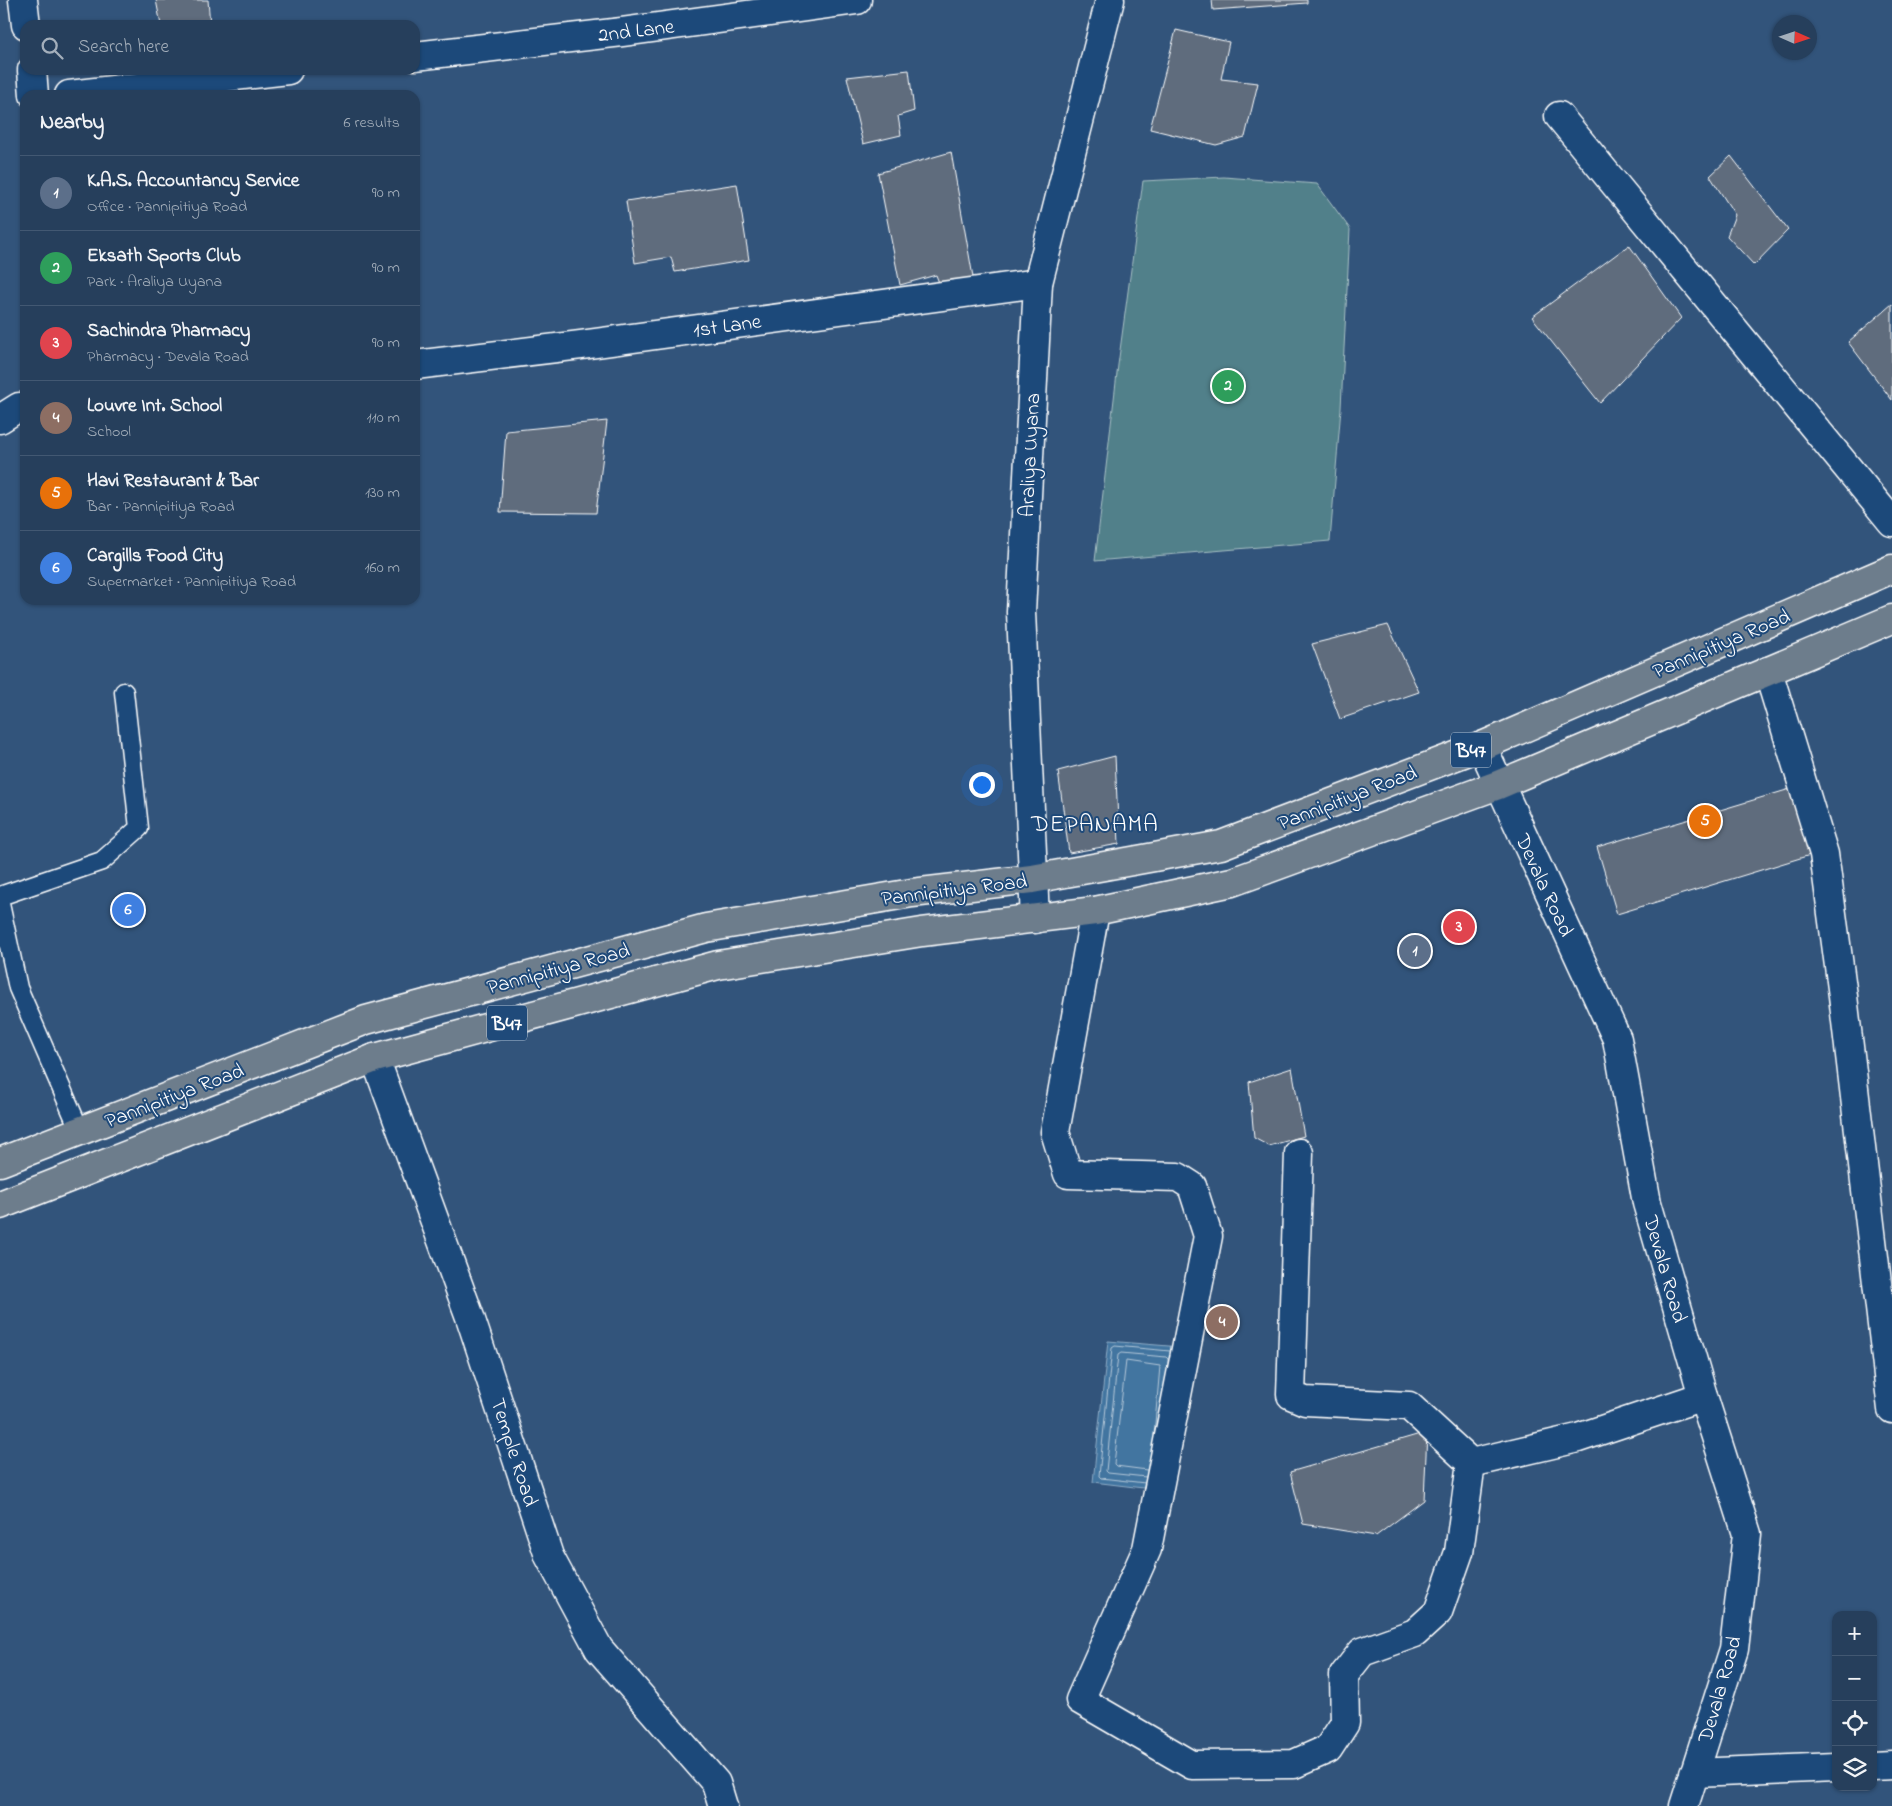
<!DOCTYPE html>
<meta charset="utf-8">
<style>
:root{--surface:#263f5c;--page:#2e4662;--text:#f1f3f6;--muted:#a4afbb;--line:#425872;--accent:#ff9aa2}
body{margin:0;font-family:"Indie Flower",sans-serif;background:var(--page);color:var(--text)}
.controls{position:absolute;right:15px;bottom:15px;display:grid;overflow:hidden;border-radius:10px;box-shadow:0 1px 4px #0004}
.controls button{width:45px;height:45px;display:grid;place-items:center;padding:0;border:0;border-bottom:1px solid var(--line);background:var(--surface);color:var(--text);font:25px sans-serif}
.compass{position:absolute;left:1772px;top:15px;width:45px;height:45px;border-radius:50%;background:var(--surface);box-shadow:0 1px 4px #0004;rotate:93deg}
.you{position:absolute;left:981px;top:784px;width:18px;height:18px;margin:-12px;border:4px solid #fff;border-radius:50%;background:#1a73e8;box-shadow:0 0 0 8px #1a73e833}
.badge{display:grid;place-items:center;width:32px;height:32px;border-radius:50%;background:var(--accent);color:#fff;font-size:16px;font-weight:700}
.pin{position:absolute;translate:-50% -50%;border:2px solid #fff;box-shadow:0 1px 5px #0006}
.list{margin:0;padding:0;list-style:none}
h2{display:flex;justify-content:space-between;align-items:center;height:65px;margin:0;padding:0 20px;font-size:21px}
h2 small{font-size:16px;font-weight:400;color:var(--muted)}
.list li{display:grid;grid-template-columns:32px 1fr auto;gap:15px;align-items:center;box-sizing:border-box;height:75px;padding:0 20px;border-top:1px solid var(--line)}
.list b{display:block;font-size:19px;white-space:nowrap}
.list p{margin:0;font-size:16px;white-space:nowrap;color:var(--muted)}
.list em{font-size:16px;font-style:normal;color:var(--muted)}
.icon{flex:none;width:28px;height:28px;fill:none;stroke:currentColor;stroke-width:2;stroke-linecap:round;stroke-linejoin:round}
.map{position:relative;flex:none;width:1892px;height:1806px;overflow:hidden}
.search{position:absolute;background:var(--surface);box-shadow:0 1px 4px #0004;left:20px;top:20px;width:400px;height:55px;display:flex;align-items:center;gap:12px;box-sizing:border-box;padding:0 18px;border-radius:15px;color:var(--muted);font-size:19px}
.panel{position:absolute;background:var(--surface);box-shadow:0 1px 4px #0004;left:20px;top:90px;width:400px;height:515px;border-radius:15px}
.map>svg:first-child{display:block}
</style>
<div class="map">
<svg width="1892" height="1806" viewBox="0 0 1892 1806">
<rect width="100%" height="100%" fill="#32547b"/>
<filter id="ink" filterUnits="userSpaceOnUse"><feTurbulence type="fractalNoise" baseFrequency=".02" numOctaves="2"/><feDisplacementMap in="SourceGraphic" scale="10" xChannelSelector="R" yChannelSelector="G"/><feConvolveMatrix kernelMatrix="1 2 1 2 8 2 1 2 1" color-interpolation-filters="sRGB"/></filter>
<g filter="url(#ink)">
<polygon fill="#51808a" stroke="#a8c0c4" points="1224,177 1317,184 1350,229 1341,408 1330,541 1095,561 1118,365 1143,181"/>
<polygon fill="#4375a0" stroke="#8eacc6" points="1108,1341 1181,1347 1168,1491 1093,1482"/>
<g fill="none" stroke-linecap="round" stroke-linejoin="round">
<g stroke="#b4c8d9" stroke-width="1">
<polyline points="1147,1470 1116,1466 1114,1464 1126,1361 1160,1366 1154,1435"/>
<polyline points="1146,1477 1108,1473 1106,1471 1118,1355 1121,1353 1166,1357 1168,1359 1168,1364"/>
<polyline points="1145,1483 1101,1478 1099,1476 1112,1348 1115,1346 1170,1351"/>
</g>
</g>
<g fill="#5e6c7d" stroke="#fff">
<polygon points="156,0 208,0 210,25 161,25"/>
<polygon points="1212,0 1307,0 1307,3 1213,10"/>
<polygon points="1176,30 1229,42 1221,79 1258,83 1245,137 1216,145 1150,129"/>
<polygon points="909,70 914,111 898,116 901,135 863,144 847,77"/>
<polygon points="951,152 973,277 941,288 936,275 900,285 878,173"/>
<polygon points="1731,156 1788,230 1754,265 1727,236 1735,215 1710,176"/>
<polygon points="737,184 749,260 675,272 671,257 635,263 626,201"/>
<polygon points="1629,245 1681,318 1600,403 1532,317"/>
<polygon points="1892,304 1892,400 1848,342"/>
<polygon points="607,421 596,513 500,512 506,431"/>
<polygon points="1388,625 1419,692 1340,719 1312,644"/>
<polygon points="1115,756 1119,844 1069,853 1058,771"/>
<polygon points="1800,786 1820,852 1617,914 1597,847"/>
<polygon points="1292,1068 1304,1136 1269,1146 1254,1138 1249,1082"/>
<polygon points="1427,1432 1424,1500 1376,1536 1303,1524 1290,1472"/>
</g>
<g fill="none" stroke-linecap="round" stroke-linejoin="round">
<defs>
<g id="lane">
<polyline points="0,896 102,861 139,828 124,692"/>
<polyline points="0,904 18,988 80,1131"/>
</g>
<g id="street">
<polyline points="23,0 26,25"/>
<polyline points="415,56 622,32 857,0"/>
<polyline points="32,70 34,95"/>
<polyline points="69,95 288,70"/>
<polyline points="1559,116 1892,522"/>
<polyline points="415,365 581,345 1038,283"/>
<polyline points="0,419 19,407 25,407"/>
<polyline points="1768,671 1824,854 1843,996 1892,1409"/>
<polyline points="1482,746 1617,1039 1647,1203 1703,1396 1747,1534 1734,1649 1684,1806"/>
<polyline points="1095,911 1055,1132 1068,1174 1178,1177 1192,1186 1208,1236 1147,1549 1080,1700 1192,1765 1294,1764 1328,1749 1345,1723 1344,1675 1362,1652 1415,1633 1438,1612 1459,1552 1471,1463"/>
<polyline points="375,1058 470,1317 549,1556 599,1649 716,1783 723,1806"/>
<polyline points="1299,1153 1291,1395 1305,1401 1409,1406 1471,1463"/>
<polyline points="1471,1463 1578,1438 1703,1396"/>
<polyline points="1873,1766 1892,1765"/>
<polyline points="1694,1773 1836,1767"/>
</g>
<polyline id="secondary" points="1035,919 1021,612 1038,283 1110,0"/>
<g id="primary">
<polyline points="0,1162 366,1020 706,928 912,893 1032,879 1221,845 1482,746 1892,569"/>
<polyline points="0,1205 375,1058 718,965 922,932 1095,911 1232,882 1498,785 1892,619"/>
</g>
</defs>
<use href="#lane" stroke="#fff" stroke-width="21"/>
<use href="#street" stroke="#fff" stroke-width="31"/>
<use href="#secondary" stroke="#fff" stroke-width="31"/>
<use href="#primary" stroke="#fff" stroke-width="31"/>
<use href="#lane" stroke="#1f4a7a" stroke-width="18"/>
<use href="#street" stroke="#1f4a7a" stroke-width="28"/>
<use href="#secondary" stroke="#1f4a7a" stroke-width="28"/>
<use href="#primary" stroke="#6d7d8c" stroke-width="28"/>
</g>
</g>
<g text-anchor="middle" stroke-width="4" stroke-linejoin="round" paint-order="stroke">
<g fill="#1f4a7a" stroke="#bcc9d7" stroke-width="1">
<rect x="1451" y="732.5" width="40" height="35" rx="4"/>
<rect x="487" y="1005.5" width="40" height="35" rx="4"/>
</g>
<g font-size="20" font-weight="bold" fill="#fff">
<text x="1471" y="757">B47</text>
<text x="507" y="1030">B47</text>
</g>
<g font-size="21" fill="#fff" stroke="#1f4a7a">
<text transform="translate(636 30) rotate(-7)" y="7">2nd Lane</text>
<text transform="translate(727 325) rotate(-8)" y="7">1st Lane</text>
<text transform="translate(1029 455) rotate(-87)" y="7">Araliya Uyana</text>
<text transform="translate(1721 643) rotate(-23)" y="7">Pannipitiya Road</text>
<text transform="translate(1347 797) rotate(-21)" y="7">Pannipitiya Road</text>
<text transform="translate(1545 885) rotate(65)" y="7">Devala Road</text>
<text transform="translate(954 889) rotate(-7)" y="7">Pannipitiya Road</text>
<text transform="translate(558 968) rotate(-15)" y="7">Pannipitiya Road</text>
<text transform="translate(174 1095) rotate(-21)" y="7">Pannipitiya Road</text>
<text transform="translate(1666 1269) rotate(74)" y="7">Devala Road</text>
<text transform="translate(515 1452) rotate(72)" y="7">Temple Road</text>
<text transform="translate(1719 1689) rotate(-74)" y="7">Devala Road</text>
</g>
<g font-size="24" letter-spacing="1" fill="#fff" stroke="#1f4a7a">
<text x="1095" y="831">DEPANAMA</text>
</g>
</g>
</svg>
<div class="controls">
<button>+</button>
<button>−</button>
<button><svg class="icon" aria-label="locate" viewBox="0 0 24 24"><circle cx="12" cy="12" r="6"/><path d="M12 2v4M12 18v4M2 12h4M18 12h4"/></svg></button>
<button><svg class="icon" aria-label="layers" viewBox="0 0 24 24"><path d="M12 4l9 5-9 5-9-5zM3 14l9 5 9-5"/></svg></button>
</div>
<svg class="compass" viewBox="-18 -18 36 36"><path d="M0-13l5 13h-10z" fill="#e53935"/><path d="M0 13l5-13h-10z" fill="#a4afbb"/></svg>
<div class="you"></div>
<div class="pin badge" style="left:1415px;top:951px;background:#5c6f8a">1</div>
<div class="pin badge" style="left:1228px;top:386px;background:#2e9e5b">2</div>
<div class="pin badge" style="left:1459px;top:927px;background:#e0444e">3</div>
<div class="pin badge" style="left:1222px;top:1322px;background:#8d6e63">4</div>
<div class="pin badge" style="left:1705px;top:821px;background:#e8710a">5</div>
<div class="pin badge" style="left:128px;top:910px;background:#3f7fe0">6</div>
<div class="search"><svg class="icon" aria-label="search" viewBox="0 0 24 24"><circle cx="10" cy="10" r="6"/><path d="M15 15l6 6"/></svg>Search here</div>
<section class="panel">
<h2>Nearby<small>6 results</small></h2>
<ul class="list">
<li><span class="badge" style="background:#5c6f8a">1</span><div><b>K.A.S. Accountancy Service</b><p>Office · Pannipitiya Road</p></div><em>90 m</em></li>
<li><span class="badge" style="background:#2e9e5b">2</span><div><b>Eksath Sports Club</b><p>Park · Araliya Uyana</p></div><em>90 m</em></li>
<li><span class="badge" style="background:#e0444e">3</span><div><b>Sachindra Pharmacy</b><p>Pharmacy · Devala Road</p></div><em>90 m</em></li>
<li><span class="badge" style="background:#8d6e63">4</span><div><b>Louvre Int. School</b><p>School</p></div><em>110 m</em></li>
<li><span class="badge" style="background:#e8710a">5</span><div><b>Havi Restaurant &amp; Bar</b><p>Bar · Pannipitiya Road</p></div><em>130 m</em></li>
<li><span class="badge" style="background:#3f7fe0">6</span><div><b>Cargills Food City</b><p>Supermarket · Pannipitiya Road</p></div><em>160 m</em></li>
</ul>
</section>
</div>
